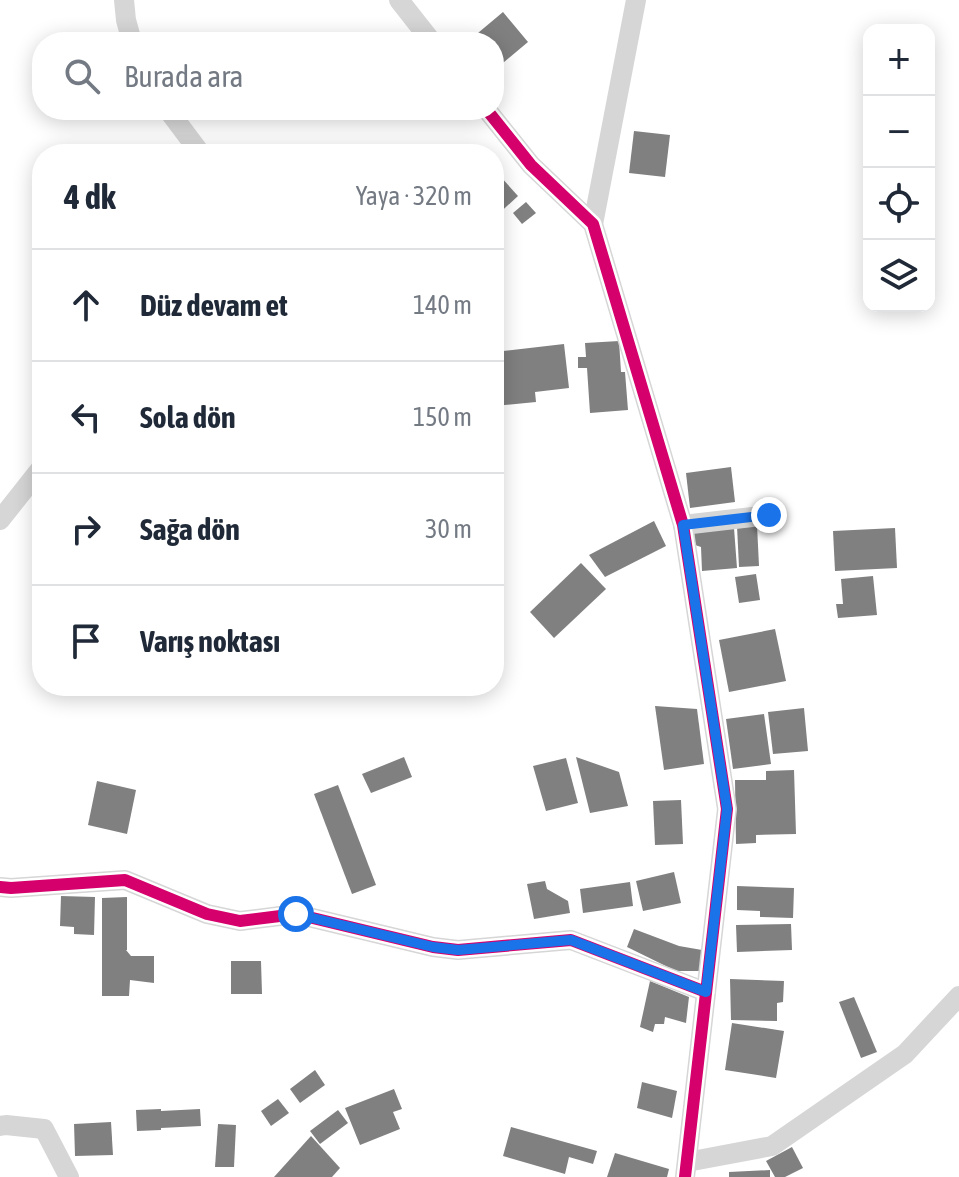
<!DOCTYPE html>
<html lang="tr">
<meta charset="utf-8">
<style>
:root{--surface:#fff;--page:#f6f6f7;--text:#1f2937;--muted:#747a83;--line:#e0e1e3}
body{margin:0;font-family:"Asap Condensed",sans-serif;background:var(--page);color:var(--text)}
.controls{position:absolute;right:24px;top:24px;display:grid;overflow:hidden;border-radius:16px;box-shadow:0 4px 20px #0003}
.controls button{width:72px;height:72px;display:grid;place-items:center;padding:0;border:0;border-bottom:2px solid var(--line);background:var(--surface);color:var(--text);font:40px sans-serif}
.stop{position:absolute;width:24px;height:24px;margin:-18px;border:6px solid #1a73e8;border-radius:50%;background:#fff}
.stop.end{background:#1a73e8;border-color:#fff;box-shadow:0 2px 8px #0008}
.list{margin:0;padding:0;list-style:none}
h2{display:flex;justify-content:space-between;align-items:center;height:104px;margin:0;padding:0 32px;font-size:34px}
h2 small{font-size:26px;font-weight:400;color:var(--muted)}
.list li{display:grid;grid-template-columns:52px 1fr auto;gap:24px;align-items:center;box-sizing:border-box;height:112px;padding:0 32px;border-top:2px solid var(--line)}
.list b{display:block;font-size:30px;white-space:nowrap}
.list em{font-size:26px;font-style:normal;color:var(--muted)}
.icon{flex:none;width:44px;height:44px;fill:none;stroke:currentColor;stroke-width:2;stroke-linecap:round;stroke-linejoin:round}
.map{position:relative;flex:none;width:959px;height:1177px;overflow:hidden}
.search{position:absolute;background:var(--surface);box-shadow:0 4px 20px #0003;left:32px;top:32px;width:472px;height:88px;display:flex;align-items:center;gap:20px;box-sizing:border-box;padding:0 28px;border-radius:32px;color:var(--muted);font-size:30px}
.panel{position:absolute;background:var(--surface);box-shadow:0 4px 20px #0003;left:32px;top:144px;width:472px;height:552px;border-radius:32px}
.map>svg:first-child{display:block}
</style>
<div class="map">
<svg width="959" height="1177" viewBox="0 0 959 1177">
<rect width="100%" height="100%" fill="#fff"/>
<g fill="#808080">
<polygon points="503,12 528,42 497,68 494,64 494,42 476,42 472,38"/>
<polygon points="634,131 670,135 665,177 629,173"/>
<polygon points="500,176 518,196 494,218 494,181"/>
<polygon points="526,202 536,213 522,224 513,213"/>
<polygon points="619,341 621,372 625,372 628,410 590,413 587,368 578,368 578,357 586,357 585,343"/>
<polygon points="564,344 569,388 535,392 536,402 494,406 494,352"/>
<polygon points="731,467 735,502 690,508 686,473"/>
<polygon points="654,521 666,546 605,577 589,555"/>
<polygon points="757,525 759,566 739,567 737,526"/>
<polygon points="734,528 737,568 702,571 701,547 695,545 694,532"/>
<polygon points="895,528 897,568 835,571 833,531"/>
<polygon points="581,563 606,589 554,638 530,612"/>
<polygon points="756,574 760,600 739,603 735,577"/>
<polygon points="873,576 877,615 838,618 836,604 843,604 841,579"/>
<polygon points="775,629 786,681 729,692 719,640"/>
<polygon points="655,706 697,709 704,764 664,770"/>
<polygon points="804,708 808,751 773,754 768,712"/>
<polygon points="764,714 771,764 733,769 726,719"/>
<polygon points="404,757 412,777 371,793 362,774"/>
<polygon points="576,757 619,772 628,806 590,813"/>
<polygon points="566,758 578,803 546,811 533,766"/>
<polygon points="794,770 796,834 756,835 756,843 736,844 735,780 766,780 766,771"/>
<polygon points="97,781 136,790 127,834 88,825"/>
<polygon points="338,785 376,885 352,894 314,794"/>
<polygon points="681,800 683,844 655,845 653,801"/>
<polygon points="674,872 681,903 643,911 636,881"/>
<polygon points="545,881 547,889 568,901 570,913 534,919 527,884"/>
<polygon points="630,882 633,906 583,913 580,889"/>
<polygon points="737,886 794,888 793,918 760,917 760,911 737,910"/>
<polygon points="61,896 95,897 94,935 74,934 74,927 60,926"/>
<polygon points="127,897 127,950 126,950 131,956 154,956 154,983 130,980 129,996 102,996 102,898"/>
<polygon points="791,924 792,950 737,952 736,925"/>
<polygon points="634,929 679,946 702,950 701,971 676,971 627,947"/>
<polygon points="231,961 261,961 262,994 231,994"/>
<polygon points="730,979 784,981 783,1002 777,1003 777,1021 731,1020"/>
<polygon points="650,981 689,997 686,1023 665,1017 664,1024 655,1024 653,1032 640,1027"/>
<polygon points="854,997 877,1052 861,1058 839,1002"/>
<polygon points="732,1023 784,1031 776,1078 725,1070"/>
<polygon points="315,1070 325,1085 300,1103 290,1089"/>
<polygon points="642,1082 677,1091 672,1118 637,1108"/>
<polygon points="394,1089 402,1109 393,1112 400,1129 360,1145 345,1108"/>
<polygon points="278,1099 289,1113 271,1126 261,1111"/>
<polygon points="161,1109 161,1111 200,1109 201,1126 161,1128 161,1130 137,1131 136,1110"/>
<polygon points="338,1110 348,1123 320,1144 310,1131"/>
<polygon points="111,1122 113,1155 75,1156 74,1124"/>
<polygon points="218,1124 236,1125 234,1167 215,1167"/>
<polygon points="511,1127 597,1151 593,1164 569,1157 565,1174 503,1156"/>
<polygon points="311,1136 340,1168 332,1177 274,1177"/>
<polygon points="792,1147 803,1168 785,1177 775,1177 766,1161"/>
<polygon points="615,1153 669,1169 667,1177 607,1177"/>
<polygon points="770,1170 770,1177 729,1177 729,1172"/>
</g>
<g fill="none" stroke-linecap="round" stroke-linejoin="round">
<g stroke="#d6d6d6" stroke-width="20">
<polyline points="124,0 126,20 132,42"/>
<polyline points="399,0 432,42"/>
<polyline points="168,110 201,154"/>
<polyline points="487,110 531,165 593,224 683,525 727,809 685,1177"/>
<polyline points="593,224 636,0"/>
<polyline points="0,520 42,467"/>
<polyline points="683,525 769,515"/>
<polyline points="0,887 11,888 125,880 207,914 240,921 296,914 433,947 458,950 571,940 706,992"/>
<polyline points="0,1126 6,1125 44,1129 69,1177"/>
<polyline points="687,1162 772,1146 905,1054 959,996"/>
</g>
<defs>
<g id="cycleway">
<polyline points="487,110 531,165 593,224 683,525 727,809 685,1177"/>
<polyline points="0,887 11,888 125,880 207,914 240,921 296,914 433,947 458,950 571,940 706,992"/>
</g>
</defs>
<use href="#cycleway" stroke="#fff" stroke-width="17"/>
<use href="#cycleway" stroke="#d6006c" stroke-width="12"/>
</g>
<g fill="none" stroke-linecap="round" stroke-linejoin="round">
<polyline stroke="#1a73e8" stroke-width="10" points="296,914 433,947 458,950 571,940 706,992 727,809 683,525 769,515"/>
</g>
</svg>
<div class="controls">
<button>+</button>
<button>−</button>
<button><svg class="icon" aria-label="locate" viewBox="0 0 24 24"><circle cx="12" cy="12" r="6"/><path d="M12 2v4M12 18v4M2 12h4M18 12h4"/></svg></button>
<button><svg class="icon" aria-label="layers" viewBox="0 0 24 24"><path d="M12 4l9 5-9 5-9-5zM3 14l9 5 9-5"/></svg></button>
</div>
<div class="stop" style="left:296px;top:914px"></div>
<div class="stop end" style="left:769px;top:515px"></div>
<div class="search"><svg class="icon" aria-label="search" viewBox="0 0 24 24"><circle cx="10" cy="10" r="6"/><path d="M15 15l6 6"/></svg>Burada ara</div>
<section class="panel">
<h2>4 dk<small>Yaya · 320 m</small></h2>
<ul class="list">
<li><svg class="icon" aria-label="ahead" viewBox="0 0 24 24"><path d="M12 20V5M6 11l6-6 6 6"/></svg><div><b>Düz devam et</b></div><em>140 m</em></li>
<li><svg class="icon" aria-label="left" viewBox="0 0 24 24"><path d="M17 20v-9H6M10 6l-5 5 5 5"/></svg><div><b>Sola dön</b></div><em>150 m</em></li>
<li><svg class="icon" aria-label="right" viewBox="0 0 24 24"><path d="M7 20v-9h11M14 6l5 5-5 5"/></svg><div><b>Sağa dön</b></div><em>30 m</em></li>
<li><svg class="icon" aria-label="arrive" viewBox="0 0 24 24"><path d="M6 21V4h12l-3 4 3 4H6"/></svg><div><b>Varış noktası</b></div></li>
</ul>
</section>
</div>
